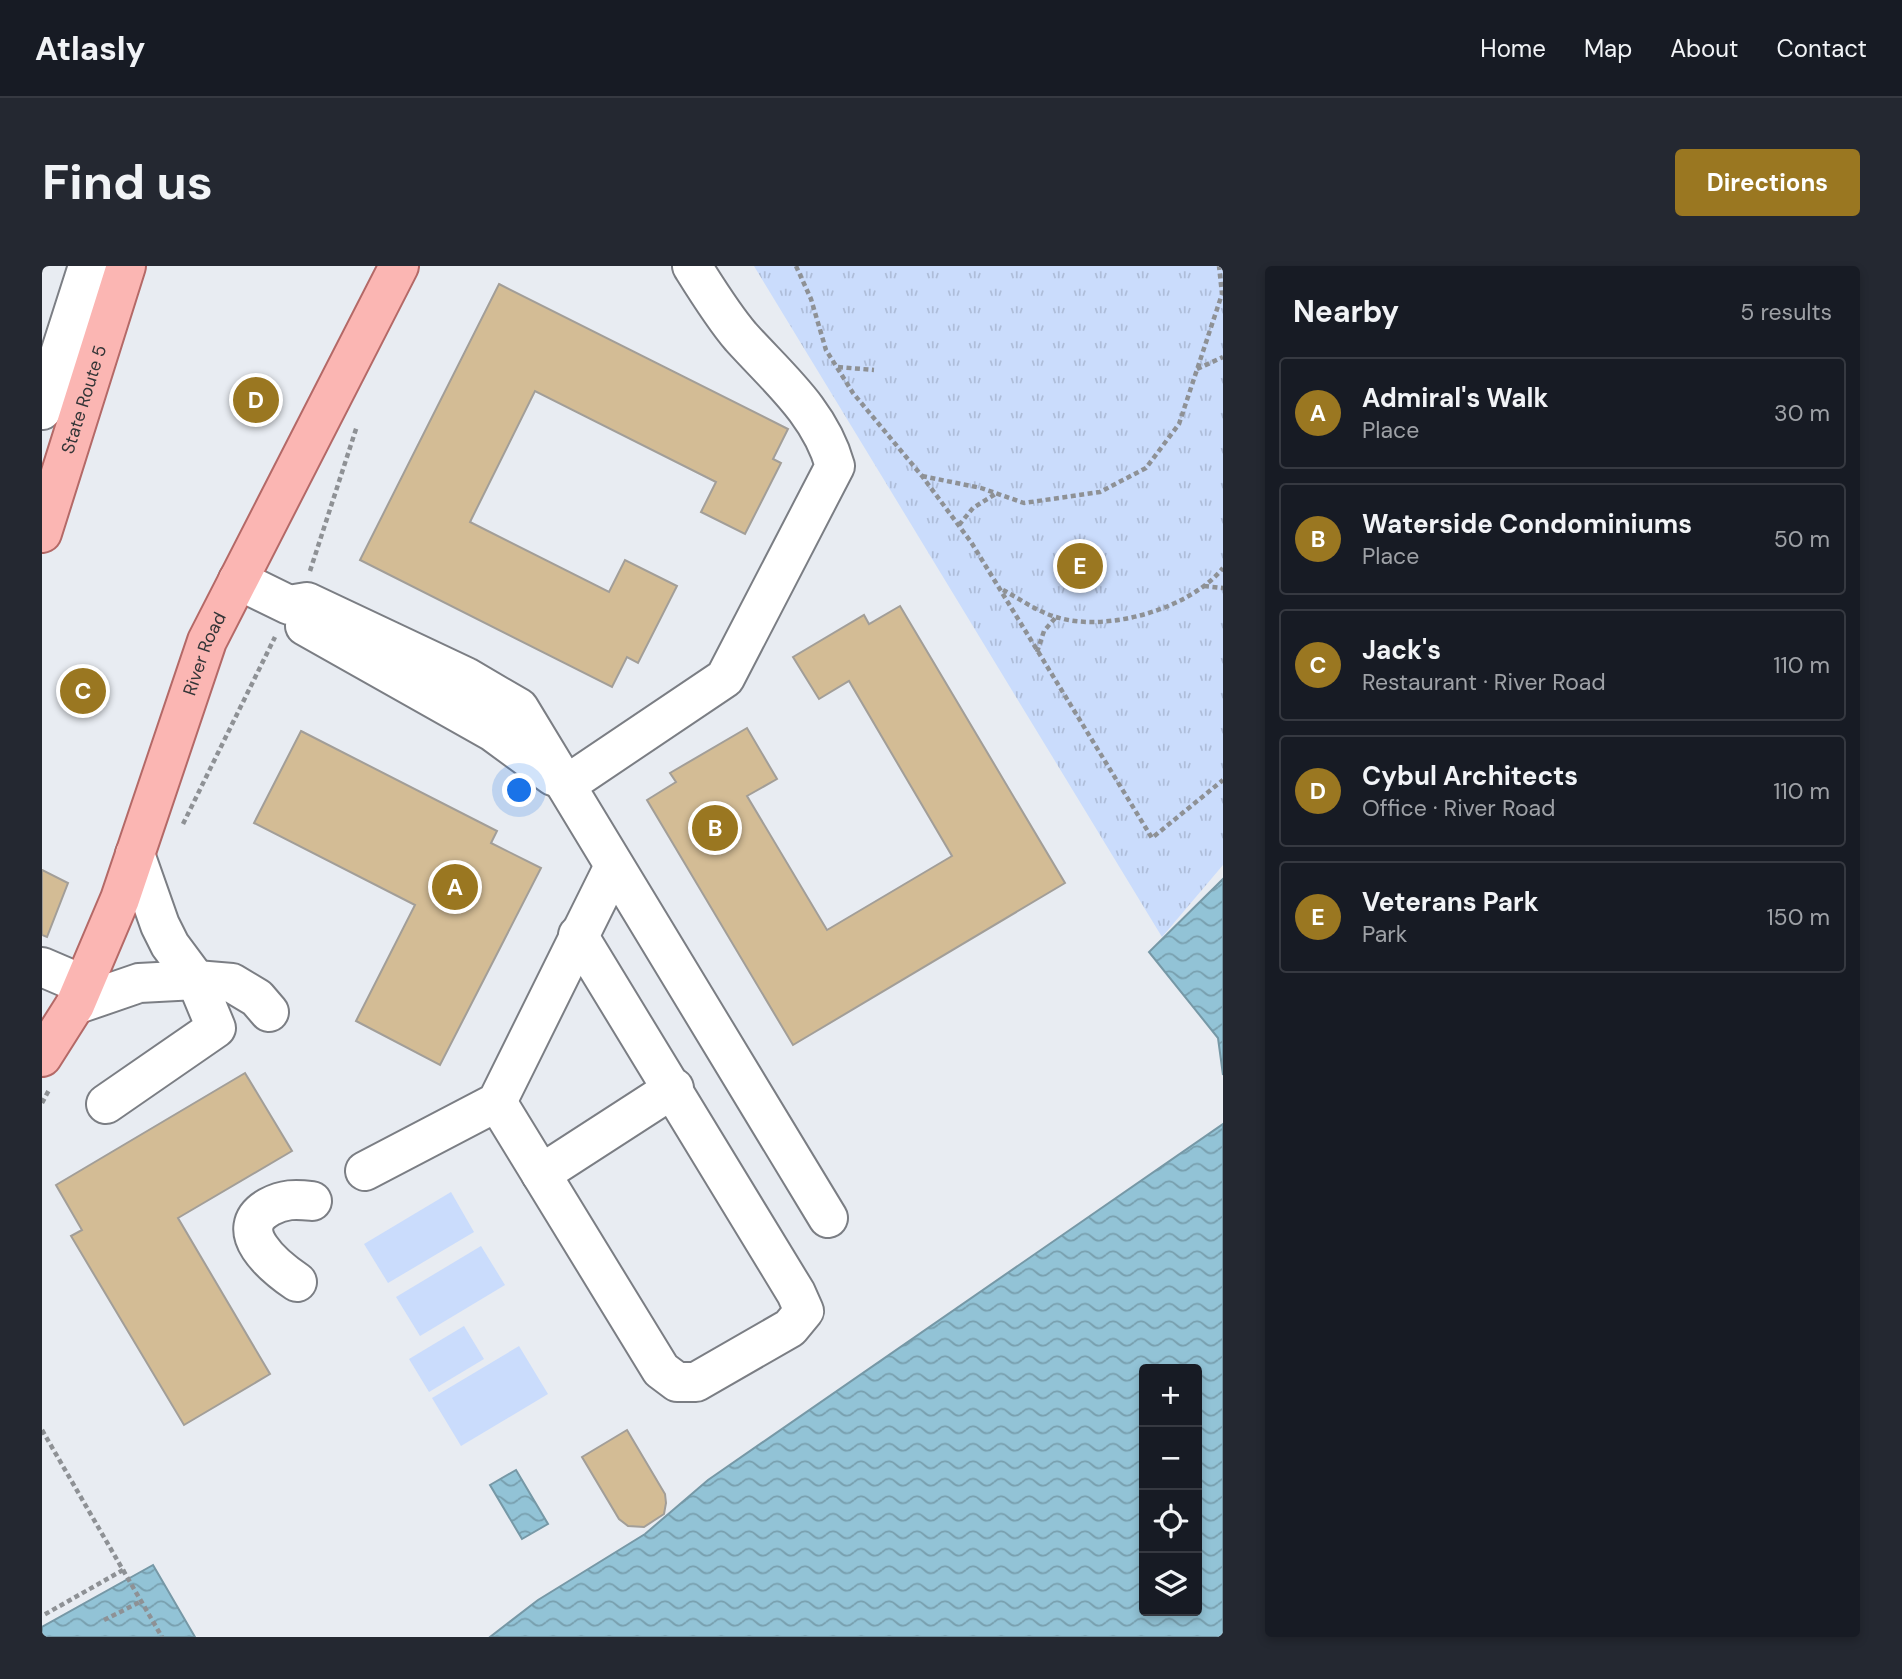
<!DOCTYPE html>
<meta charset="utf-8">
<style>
:root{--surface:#171b24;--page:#242831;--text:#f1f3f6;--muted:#9ea1a6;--line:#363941;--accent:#9a7721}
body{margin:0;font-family:"DM Sans",sans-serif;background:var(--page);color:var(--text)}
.controls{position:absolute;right:21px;bottom:21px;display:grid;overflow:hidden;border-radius:7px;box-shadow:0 4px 10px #0003}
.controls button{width:63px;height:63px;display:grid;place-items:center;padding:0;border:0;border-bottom:2px solid var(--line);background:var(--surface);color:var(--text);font:35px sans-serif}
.you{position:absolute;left:478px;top:525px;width:24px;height:24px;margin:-18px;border:5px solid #fff;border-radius:50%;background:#1a73e8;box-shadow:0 0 0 10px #1a73e833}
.badge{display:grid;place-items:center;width:46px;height:46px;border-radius:50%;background:var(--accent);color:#fff;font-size:23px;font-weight:700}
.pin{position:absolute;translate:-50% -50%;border:4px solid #fff;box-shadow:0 2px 7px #0006}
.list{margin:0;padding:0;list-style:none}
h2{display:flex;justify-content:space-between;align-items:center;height:91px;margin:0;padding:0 28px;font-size:30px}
h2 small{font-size:23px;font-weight:400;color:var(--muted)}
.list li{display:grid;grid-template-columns:46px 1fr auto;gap:21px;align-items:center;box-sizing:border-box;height:112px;margin:0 14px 14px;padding:0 14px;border:2px solid var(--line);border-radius:7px}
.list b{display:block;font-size:26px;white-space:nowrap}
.list p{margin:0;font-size:23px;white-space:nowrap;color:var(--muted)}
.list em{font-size:23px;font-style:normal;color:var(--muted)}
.icon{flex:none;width:38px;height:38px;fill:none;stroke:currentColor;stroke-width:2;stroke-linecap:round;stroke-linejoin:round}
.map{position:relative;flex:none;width:1181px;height:1371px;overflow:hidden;border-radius:7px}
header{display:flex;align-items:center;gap:42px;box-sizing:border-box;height:98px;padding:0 35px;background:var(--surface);border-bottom:2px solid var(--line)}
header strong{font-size:33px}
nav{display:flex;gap:38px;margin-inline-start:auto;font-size:24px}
.intro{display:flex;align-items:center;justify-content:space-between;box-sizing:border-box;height:168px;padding:0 42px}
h1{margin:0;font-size:49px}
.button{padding:18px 32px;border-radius:7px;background:var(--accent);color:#fff;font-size:24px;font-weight:700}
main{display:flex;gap:42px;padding:0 42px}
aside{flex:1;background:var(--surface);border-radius:7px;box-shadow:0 4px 10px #0003}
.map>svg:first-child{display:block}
</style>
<header>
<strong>Atlasly</strong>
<nav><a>Home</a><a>Map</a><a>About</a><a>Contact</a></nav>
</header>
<div class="intro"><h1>Find us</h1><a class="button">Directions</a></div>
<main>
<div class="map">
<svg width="1181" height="1371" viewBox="0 0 1181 1371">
<defs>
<pattern id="park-tufts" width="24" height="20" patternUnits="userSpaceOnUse" patternTransform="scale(1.75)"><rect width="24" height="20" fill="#cadcfc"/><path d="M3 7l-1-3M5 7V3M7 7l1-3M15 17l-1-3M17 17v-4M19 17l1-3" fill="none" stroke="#aebdd9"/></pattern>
<pattern id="water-waves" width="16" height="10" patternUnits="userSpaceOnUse" patternTransform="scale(1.75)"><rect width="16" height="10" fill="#92c3d6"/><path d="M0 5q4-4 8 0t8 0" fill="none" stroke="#789fae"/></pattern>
</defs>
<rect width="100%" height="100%" fill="#e8ecf2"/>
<g fill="#cadcfc">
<polygon points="409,926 432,966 346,1017 322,978"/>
<polygon points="439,980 463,1019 378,1070 354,1031"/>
<polygon points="422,1060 442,1093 387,1126 367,1093"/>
<polygon points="477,1080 506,1128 419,1180 390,1132"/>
</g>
<polygon fill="url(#park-tufts)" points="712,0 1181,0 1181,599 1120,671"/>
<g fill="url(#water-waves)" stroke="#7698a6" stroke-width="2" fill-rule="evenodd">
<polygon points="1181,613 1181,809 1176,772 1107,686"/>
<path d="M1181 858V1371H448L496 1334 603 1268 666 1214ZM1102 1103H1155V1345H1102Z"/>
<polygon points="474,1204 506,1258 480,1273 448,1219"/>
<polygon points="111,1299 153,1371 0,1371 0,1361"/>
</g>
<g fill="#d3bc95" stroke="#a29e98" stroke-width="2">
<polygon points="457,18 746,163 731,193 739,197 703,268 659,246 674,216 493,125 428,256 567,326 583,294 635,320 596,397 585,391 570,421 318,294"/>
<polygon points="858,340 1023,617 751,779 605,534 634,516 628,507 705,462 735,513 705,530 785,664 910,590 807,415 777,433 751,391 822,349 827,358"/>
<polygon points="259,465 455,565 449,577 499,602 398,799 314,755 373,639 212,557"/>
<polygon points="0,604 26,617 5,671 0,669"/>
<polygon points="203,807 250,885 136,952 228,1108 142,1159 29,970 40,964 14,919"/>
<polygon points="585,1164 623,1228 624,1237 622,1248 602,1261 586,1260 577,1253 540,1191"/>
</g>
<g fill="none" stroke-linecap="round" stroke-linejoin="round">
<defs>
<g id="minor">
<polyline points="0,144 46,0"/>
<polyline points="196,314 247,339 265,336 424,411 477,442 786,952"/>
<polyline points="263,360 451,466 511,510"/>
<path d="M524 519 683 412 793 200C778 146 735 111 699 71 681 50 665 24 650 0"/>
<polyline points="0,701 42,719"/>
<polyline points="33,739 97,717 154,714 190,717 215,732 227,746"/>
<polyline points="455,836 619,1104 635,1116 654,1116 748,1062 762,1045 754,1027 536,669"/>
<polyline points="64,838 174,762 154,714 128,679 118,659 93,588"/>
<polyline points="323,905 455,836 572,600"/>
<polyline points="499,908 632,822"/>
<path d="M255 1016C233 1001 187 964 227 941 242 933 253 933 270 935"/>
</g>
<g id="major">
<path id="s1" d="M0 267 84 0"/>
<path id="s2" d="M0 791 33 739 78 633 165 375 357 0"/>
</g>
</defs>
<use href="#minor" stroke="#7b7e84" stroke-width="42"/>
<use href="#major" stroke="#b46967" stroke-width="42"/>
<g stroke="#8e9195" stroke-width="4.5" stroke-dasharray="5 3.5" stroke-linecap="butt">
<polyline points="754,0 769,33 784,84 811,127 880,210 929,276 1110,572 1181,514"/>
<polyline points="796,101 832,104"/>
<polyline points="1155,103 1181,91"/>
<polyline points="880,210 939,222 982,237 1058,226 1104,202 1137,158 1180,28 1177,0"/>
<polyline points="917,259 931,242 955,227"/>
<polyline points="268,305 315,160"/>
<polyline points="1162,320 1181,322"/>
<path d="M961 324C978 333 996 346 1014 351 1064 367 1148 343 1181 302"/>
<polyline points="995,386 1002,365 1014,351"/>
<polyline points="141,558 233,371"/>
<polyline points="0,837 8,822"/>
<polyline points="0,1164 81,1304 0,1350"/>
<polyline points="81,1304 120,1371"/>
<polyline points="62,1354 100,1335"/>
</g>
<use href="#minor" stroke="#fff" stroke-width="38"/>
<use href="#major" stroke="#fbb6b3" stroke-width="38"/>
</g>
<g text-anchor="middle" stroke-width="5" stroke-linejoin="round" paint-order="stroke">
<g font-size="18" fill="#333537" stroke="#f6f9fe">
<text dy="6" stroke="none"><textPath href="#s1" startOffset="140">State Route 5</textPath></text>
<text dy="6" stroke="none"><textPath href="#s2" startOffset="436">River Road</textPath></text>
</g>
</g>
</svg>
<div class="controls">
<button>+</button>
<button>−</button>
<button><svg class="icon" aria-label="locate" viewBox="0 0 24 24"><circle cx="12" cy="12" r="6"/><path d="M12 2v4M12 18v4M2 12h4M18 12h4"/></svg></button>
<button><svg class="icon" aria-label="layers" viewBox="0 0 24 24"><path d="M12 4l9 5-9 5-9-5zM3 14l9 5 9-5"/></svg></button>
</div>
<div class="you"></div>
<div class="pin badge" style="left:413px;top:621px">A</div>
<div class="pin badge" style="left:673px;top:562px">B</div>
<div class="pin badge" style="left:41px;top:425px">C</div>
<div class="pin badge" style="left:214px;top:134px">D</div>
<div class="pin badge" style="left:1038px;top:300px">E</div>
</div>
<aside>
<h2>Nearby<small>5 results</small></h2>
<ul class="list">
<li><span class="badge">A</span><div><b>Admiral's Walk</b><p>Place</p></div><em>30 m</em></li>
<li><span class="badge">B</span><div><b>Waterside Condominiums</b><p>Place</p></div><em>50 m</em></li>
<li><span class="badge">C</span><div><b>Jack's</b><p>Restaurant · River Road</p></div><em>110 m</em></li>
<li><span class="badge">D</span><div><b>Cybul Architects</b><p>Office · River Road</p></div><em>110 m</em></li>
<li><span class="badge">E</span><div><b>Veterans Park</b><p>Park</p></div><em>150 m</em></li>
</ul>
</aside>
</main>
